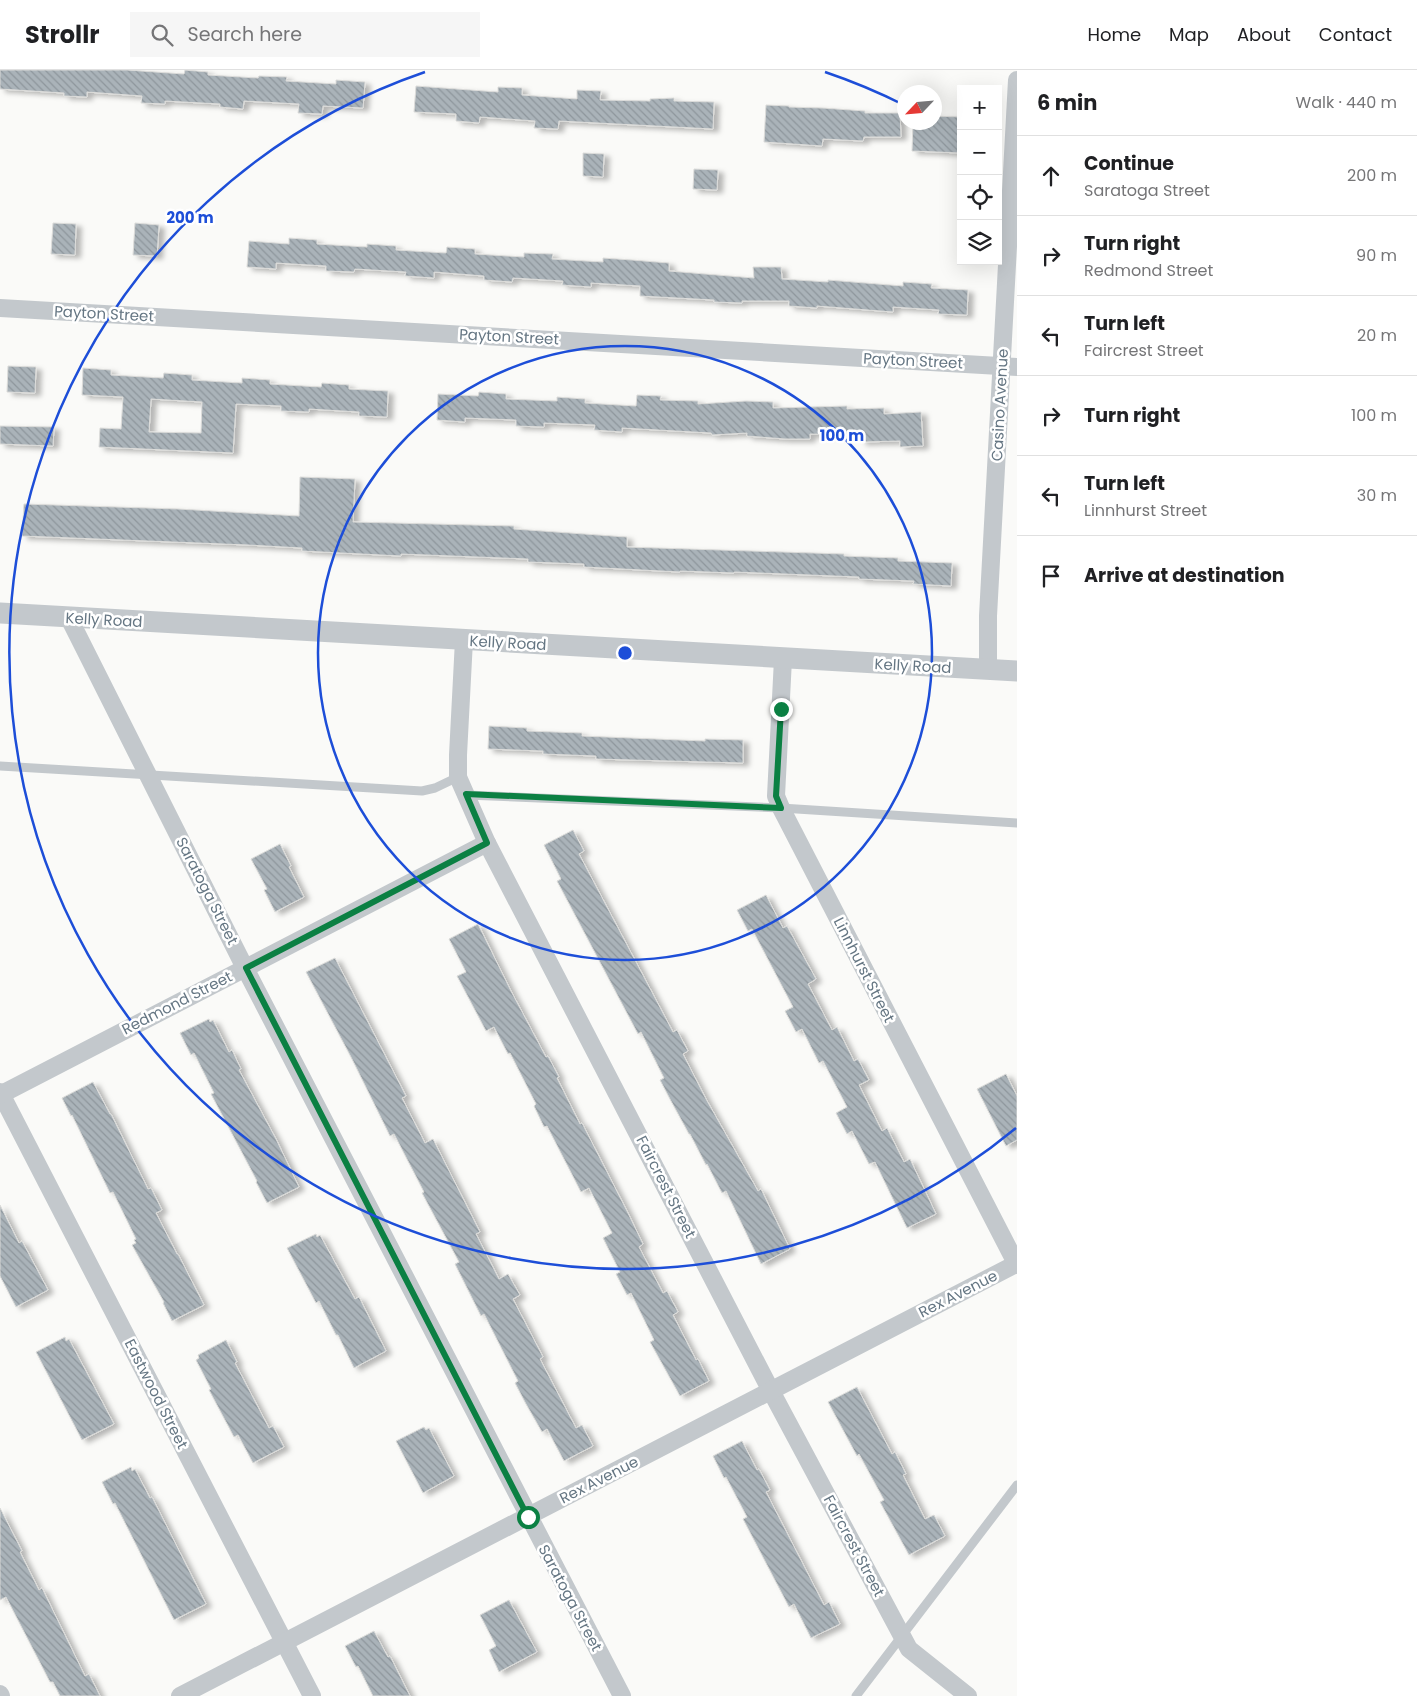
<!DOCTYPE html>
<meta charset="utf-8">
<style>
:root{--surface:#fff;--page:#f6f6f6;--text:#202124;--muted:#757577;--line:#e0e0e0}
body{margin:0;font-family:Poppins,sans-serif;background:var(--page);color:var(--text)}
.controls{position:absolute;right:15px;top:15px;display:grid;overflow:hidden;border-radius:0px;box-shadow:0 5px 20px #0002}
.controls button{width:45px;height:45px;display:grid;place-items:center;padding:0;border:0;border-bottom:1px solid var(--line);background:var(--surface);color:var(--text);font:25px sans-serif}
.compass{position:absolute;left:897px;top:15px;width:45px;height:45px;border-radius:50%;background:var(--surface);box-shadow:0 5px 20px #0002;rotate:244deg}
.stop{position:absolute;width:15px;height:15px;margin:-11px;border:4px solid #0b8043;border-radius:50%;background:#fff}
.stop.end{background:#0b8043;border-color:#fff;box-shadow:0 1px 5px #0008}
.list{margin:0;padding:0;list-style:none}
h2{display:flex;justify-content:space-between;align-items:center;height:65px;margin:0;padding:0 20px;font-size:21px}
h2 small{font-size:16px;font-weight:400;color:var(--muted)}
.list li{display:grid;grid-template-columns:32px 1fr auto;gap:15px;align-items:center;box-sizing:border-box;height:80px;padding:0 20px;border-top:1px solid var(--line)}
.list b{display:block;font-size:19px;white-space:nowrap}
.list p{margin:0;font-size:16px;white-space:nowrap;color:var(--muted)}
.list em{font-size:16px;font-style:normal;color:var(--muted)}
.icon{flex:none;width:28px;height:28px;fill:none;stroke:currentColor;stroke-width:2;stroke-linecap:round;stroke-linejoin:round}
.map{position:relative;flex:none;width:1017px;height:1626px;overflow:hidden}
header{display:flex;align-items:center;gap:30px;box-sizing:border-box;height:70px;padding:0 25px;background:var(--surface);border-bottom:1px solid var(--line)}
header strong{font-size:24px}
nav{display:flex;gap:28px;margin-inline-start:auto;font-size:18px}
.search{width:350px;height:45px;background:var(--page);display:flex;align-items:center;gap:12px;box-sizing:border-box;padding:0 18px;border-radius:0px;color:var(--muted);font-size:19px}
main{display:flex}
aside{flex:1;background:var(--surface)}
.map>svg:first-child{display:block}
</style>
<header>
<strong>Strollr</strong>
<div class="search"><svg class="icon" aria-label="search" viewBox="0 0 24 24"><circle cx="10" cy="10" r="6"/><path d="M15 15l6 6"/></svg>Search here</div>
<nav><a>Home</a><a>Map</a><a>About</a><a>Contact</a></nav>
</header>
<main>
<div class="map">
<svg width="1017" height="1626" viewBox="0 0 1017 1626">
<defs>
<pattern id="building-back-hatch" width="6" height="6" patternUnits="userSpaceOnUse" patternTransform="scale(1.25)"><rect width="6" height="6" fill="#aab3b9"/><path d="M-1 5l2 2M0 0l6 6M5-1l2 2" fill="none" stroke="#8e969c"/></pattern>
<filter id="shadow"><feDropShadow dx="5.5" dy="3" stdDeviation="2.5" flood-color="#0004"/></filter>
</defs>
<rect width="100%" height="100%" fill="#fafaf8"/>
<g fill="url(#building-back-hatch)" stroke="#dcdcda" fill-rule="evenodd" filter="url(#shadow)">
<polygon points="0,0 127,0 184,4 185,0 208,2 208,5 258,8 259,6 287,7 286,11 336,14 336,10 365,12 363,38 323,36 322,44 298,43 299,34 244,31 243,39 220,37 220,34 165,31 165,34 141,33 142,26 87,22 87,27 64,26 64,23 0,19"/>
<polygon points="416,16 498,22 498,17 522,18 522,25 577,29 577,20 601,21 600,30 650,31 650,29 674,28 674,31 714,32 713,59 559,51 558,59 534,58 535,51 480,47 479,53 456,51 456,44 414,42"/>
<polygon points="766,35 789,36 789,37 823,38 865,41 865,43 900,43 901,67 864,67 863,71 823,69 822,76 764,72"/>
<polygon points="934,46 961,47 961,83 912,81 913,52 934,52"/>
<polygon points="583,83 604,84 603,107 583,106"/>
<polygon points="694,99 718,100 717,120 693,119"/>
<polygon points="53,153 76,154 75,185 51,184"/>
<polygon points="135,153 159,155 157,186 133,185"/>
<polygon points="289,168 317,170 317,174 367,177 367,174 396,176 396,180 446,183 447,177 475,179 475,184 524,187 524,183 553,184 552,189 603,192 603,188 632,190 669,193 669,201 754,208 753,197 781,197 782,209 828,212 828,210 903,216 903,212 932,214 931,218 968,220 967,245 938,244 939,240 893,237 893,242 817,236 817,238 789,236 789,231 742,231 742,233 714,232 714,230 640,226 640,216 591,213 591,217 562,215 563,211 513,208 512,212 484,210 484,206 434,202 434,208 405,206 406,202 355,199 354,202 326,201 326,196 276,193 276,199 247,197 249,171 289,174"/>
<polygon points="8,296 36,297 35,323 7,322"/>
<path d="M83 298 111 300V305L163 308 164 303 192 305V310L242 313V308L270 310V314L321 317 322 313 349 315V319L388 321 387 347 359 346V342L309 339V342L281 341V336L236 334 233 383 99 377 100 358 121 359 123 327 82 325ZM151 329 202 332 201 363 149 362Z"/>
<polygon points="479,322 506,324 506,329 557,331 557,327 585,329 585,333 636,336 637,325 661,326 660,330 698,331 698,334 746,331 773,332 773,338 847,336 847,339 884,338 884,344 921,342 923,376 900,377 900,371 861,372 861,365 810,364 810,369 785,369 747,366 747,363 712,365 711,363 622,358 622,362 594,360 595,355 544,353 544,357 516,356 516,350 465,348 465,352 437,350 438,324 478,326"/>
<polygon points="0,356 54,357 53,376 0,374"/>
<polygon points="300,407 355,409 353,452 514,456 514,459 627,467 627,477 844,484 844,486 898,488 898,491 952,493 951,516 913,514 914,511 859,509 859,507 734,502 734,503 680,501 680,502 584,497 584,494 528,492 528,489 401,484 401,486 302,481 302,478 248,475 22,466 24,434 179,439 299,446"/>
<polygon points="489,656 527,658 527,661 582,663 582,666 705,671 705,669 743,670 743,693 596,689 596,686 543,684 543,681 488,679"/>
<polygon points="573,760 584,781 579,784 673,962 677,960 688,981 683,984 706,1029 758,1121 761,1119 790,1179 761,1194 726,1121 722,1123 707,1094 706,1095 690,1064 689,1064 671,1031 660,1010 664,1008 641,962 638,964 557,811 561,809 544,775"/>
<polygon points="280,774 291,796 289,797 304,827 275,842 264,820 267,819 251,789"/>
<polygon points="766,825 783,858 787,856 816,909 808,914 832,960 837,957 854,991 858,989 869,1010 859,1015 882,1061 887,1058 904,1092 910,1089 936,1144 907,1158 875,1092 869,1094 852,1061 847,1064 836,1043 847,1037 823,991 819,993 802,959 796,962 785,941 793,937 752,859 748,861 737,840"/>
<polygon points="478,854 511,921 546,987 548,986 559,1007 557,1008 580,1054 582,1053 627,1141 643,1174 639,1177 663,1223 667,1221 678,1242 673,1245 696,1290 698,1289 709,1311 680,1326 650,1272 654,1270 631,1223 627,1225 616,1204 620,1202 603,1168 612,1163 589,1118 581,1122 547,1056 544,1057 534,1036 536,1034 510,983 508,984 494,957 486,961 457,906 466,902 449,869"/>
<polygon points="335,888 406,1026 402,1028 425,1073 433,1069 480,1162 476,1164 499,1209 508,1204 520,1225 513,1229 543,1287 540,1289 576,1358 582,1355 593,1376 564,1391 547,1359 542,1362 526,1334 515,1313 518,1311 484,1244 481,1246 455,1194 459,1192 422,1123 424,1122 394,1064 390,1066 352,989 306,902"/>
<polygon points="209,949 210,952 213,950 229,982 232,980 241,999 239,1000 276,1069 299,1117 267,1133 256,1112 257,1111 211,1024 214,1023 194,983 191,985 180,963"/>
<polygon points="1006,1004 1017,1026 1017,1070 1006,1076 977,1019"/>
<polygon points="93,1012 110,1044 111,1044 148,1119 151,1118 162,1140 156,1143 177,1184 178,1184 204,1235 172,1251 163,1233 164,1232 132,1175 136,1173 134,1170 136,1169 113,1122 110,1123 72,1045 71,1046 62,1028"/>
<polygon points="0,1135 19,1173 22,1171 48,1220 16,1237 0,1206"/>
<polygon points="316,1164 317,1167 320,1165 355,1229 359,1227 386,1281 354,1298 338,1265 336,1265 319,1231 316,1233 287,1178"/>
<polygon points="65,1267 66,1271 69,1269 114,1354 82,1370 36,1282"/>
<polygon points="226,1270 237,1292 235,1293 269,1358 273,1356 284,1377 253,1393 238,1365 234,1367 209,1320 211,1319 196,1290 199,1288 198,1285"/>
<polygon points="857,1317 892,1384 895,1382 906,1404 903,1405 925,1449 934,1445 945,1466 909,1485 880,1432 884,1430 859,1384 857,1386 828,1332"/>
<polygon points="424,1357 426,1360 429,1358 454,1406 423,1423 396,1371"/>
<polygon points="742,1371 757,1400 759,1399 770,1420 766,1422 824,1535 829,1532 840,1554 811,1568 794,1534 789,1537 743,1449 747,1447 726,1407 724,1408 713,1386"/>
<polygon points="131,1397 132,1401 135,1399 150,1428 152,1427 206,1534 174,1550 115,1433 113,1434 102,1412"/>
<polygon points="0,1438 22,1481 20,1482 39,1520 42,1518 85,1606 89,1604 100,1626 60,1626 53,1612 50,1612 6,1527 0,1530"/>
<polygon points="509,1530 537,1582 499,1602 489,1580 496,1576 480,1545"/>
<polygon points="374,1561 388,1587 390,1586 410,1626 373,1626 358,1596 356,1597 345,1576"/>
</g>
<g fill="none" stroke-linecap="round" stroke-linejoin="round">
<g stroke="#c3c8cc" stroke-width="9">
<polyline points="0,696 422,721 435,718 458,707"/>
<polyline points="466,725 781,738 1017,753"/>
<polyline points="856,1626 1017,1415"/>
</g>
<g stroke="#c3c8cc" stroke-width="18">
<polyline points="0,238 1017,297"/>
<polyline points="69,548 245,898 622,1626"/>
<polyline points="464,570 458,685 458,707 487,773 771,1321 909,1579 968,1626"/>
<polyline points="783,589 776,726 781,738 1017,1195"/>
<polyline points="988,600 988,546 1017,10"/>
<polyline points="0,1022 312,1626"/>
<polyline points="0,1025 487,773"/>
<polyline points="0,1624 1,1626"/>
<polyline points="180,1626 1016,1194"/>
</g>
<polyline stroke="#c3c8cc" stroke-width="21" points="0,543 1017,601"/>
</g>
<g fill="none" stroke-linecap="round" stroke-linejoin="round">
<polyline stroke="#0b8043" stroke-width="6" points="528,1447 246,898 487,773 466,724 781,738 776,726 781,639"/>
</g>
<g fill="none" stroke="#1d4ed8" stroke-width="2.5">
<circle cx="625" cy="583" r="307"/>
<path d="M1016 1058A615 615 0 1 1 425 2M825 2A615 615 0 0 1 904 35"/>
</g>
<g text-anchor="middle" stroke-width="5" stroke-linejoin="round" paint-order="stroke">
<g font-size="15" fill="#657683" stroke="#fff">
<text transform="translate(104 244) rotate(3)" y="5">Payton Street</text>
<text transform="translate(509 267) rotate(3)" y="5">Payton Street</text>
<text transform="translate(913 291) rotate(3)" y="5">Payton Street</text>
<text transform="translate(1000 335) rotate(-87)" y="5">Casino Avenue</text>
<text transform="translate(104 550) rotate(3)" y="5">Kelly Road</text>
<text transform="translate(508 573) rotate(3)" y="5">Kelly Road</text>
<text transform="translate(913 596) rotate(3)" y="5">Kelly Road</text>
<text transform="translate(207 821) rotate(63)" y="5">Saratoga Street</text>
<text transform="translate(864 900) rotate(63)" y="5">Linnhurst Street</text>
<text transform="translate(177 933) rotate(-27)" y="5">Redmond Street</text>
<text transform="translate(666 1117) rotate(63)" y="5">Faircrest Street</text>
<text transform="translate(958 1224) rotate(-27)" y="5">Rex Avenue</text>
<text transform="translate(156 1324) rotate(63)" y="5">Eastwood Street</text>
<text transform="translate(599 1410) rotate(-27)" y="5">Rex Avenue</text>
<text transform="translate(854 1476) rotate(62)" y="5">Faircrest Street</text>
<text transform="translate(570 1528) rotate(62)" y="5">Saratoga Street</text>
</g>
</g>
<circle cx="625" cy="583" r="8" fill="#1d4ed8" stroke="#fff" stroke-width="2.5"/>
<g font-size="15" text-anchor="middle" font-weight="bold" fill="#1d4ed8" stroke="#fff" stroke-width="5" stroke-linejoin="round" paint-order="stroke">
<text x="190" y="153">200 m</text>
<text x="842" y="371">100 m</text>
</g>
</svg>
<div class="controls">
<button>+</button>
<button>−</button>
<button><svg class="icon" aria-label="locate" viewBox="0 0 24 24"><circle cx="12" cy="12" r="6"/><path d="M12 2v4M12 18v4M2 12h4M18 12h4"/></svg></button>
<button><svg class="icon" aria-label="layers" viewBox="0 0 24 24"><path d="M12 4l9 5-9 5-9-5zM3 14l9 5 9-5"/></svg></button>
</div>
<svg class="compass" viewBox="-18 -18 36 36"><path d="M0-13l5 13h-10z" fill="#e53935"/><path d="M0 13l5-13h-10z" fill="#757577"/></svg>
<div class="stop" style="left:528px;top:1447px"></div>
<div class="stop end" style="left:781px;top:639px"></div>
</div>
<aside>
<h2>6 min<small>Walk · 440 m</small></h2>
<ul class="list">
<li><svg class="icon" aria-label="ahead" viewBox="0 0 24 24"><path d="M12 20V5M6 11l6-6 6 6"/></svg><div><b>Continue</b><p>Saratoga Street</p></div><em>200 m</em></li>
<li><svg class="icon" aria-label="right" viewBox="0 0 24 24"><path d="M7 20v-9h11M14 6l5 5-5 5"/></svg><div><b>Turn right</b><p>Redmond Street</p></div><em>90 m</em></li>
<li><svg class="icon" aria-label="left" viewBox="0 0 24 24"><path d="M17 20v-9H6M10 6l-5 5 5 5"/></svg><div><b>Turn left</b><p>Faircrest Street</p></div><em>20 m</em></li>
<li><svg class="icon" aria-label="right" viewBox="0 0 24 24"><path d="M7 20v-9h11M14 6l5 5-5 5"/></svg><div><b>Turn right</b></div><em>100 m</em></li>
<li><svg class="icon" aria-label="left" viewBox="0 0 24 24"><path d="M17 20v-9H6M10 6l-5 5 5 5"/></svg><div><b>Turn left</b><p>Linnhurst Street</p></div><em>30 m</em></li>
<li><svg class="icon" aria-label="arrive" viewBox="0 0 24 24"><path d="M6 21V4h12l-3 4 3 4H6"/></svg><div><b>Arrive at destination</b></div></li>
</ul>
</aside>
</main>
